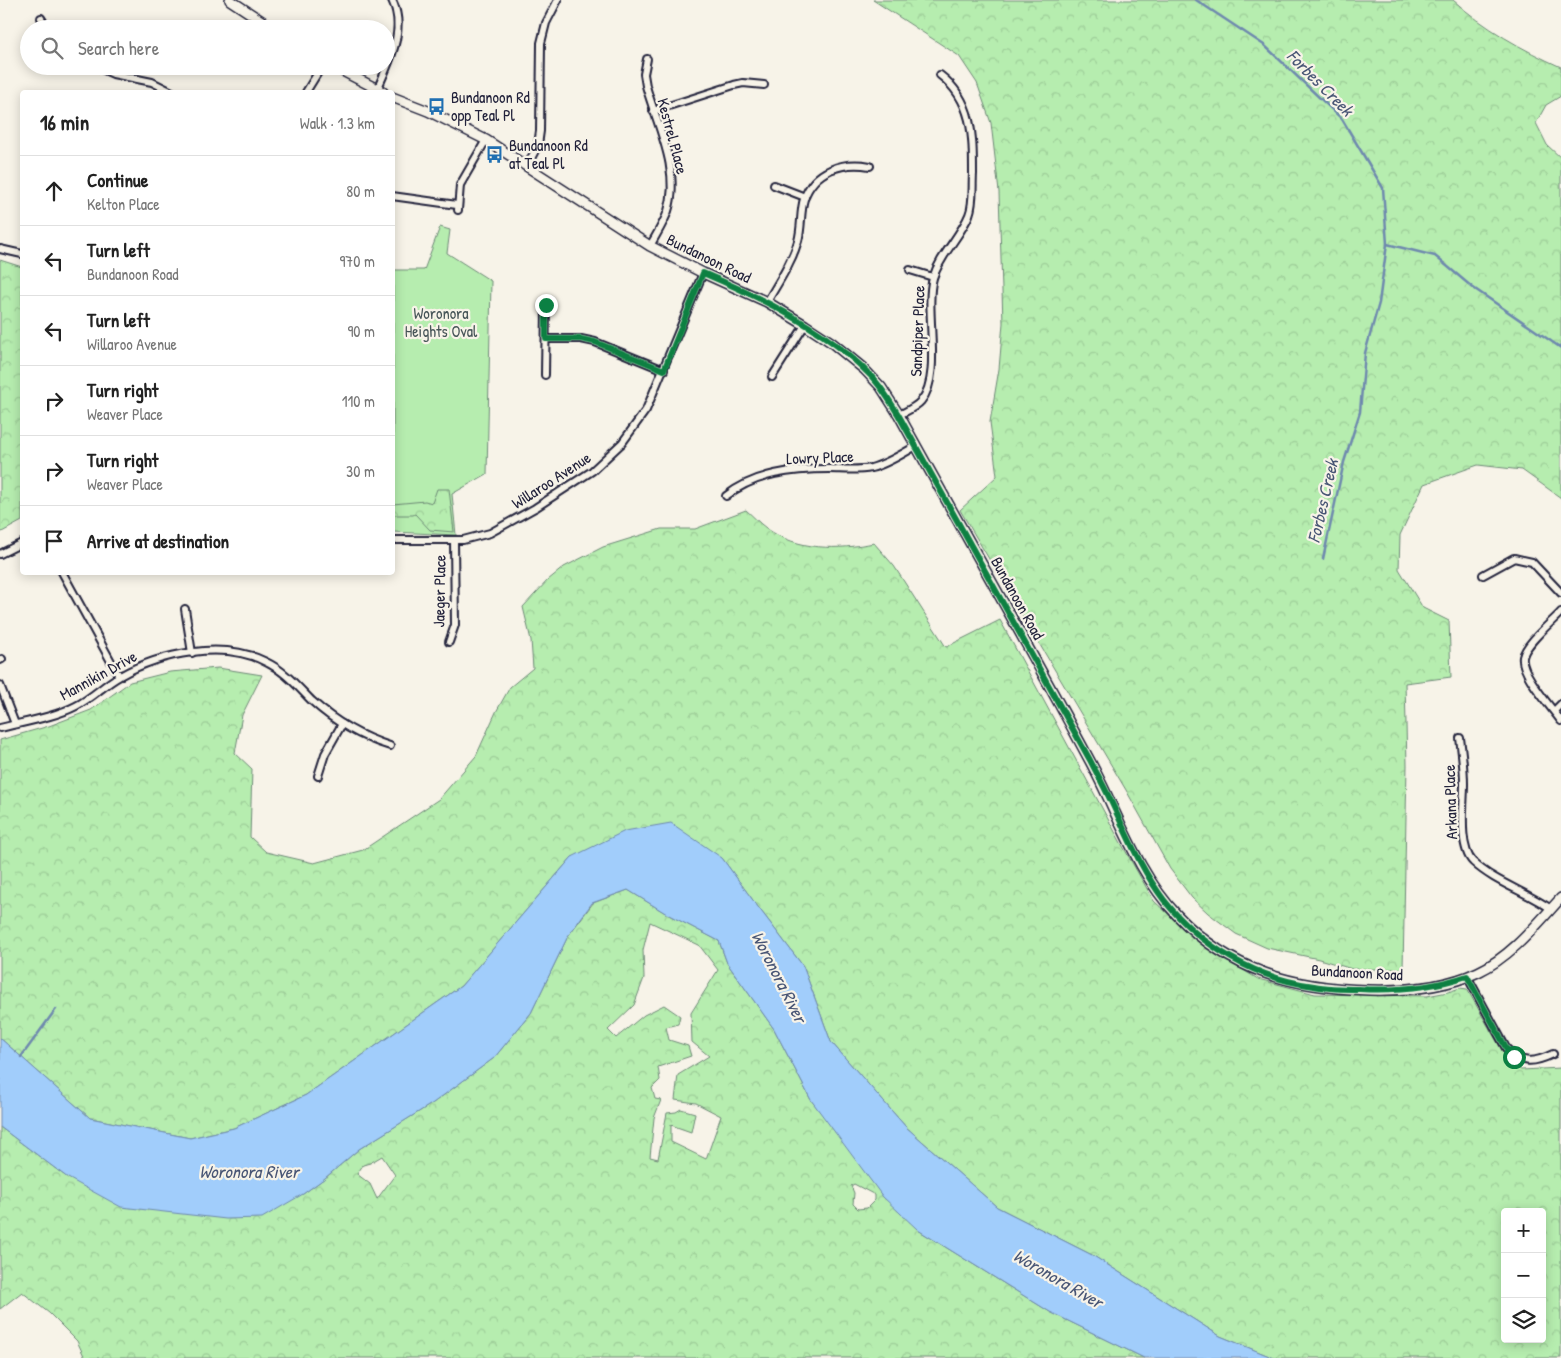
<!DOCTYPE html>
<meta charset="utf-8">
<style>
:root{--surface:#fff;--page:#f2f2f2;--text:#222;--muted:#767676;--line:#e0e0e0}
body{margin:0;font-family:"Patrick Hand",sans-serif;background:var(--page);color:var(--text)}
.controls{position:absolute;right:15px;bottom:15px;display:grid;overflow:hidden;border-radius:5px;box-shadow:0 2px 12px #0003}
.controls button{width:45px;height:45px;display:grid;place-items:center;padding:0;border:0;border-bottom:1px solid var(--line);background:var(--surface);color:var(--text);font:25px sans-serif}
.stop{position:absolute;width:15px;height:15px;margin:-11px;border:4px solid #0b8043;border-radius:50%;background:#fff}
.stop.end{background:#0b8043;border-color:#fff;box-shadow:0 1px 5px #0008}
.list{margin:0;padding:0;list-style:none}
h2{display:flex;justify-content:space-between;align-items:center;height:65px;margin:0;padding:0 20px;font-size:21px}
h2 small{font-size:16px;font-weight:400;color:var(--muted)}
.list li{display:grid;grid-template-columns:32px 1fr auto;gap:15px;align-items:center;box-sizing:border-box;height:70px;padding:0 20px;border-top:1px solid var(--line)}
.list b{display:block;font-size:19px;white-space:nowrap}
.list p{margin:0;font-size:16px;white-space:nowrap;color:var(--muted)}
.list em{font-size:16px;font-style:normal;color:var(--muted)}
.icon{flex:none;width:28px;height:28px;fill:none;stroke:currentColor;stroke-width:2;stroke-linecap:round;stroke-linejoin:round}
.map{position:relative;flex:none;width:1561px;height:1358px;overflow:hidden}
.search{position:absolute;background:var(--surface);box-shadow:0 2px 12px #0003;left:20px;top:20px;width:375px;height:55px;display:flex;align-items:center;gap:12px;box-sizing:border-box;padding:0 18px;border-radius:28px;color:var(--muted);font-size:19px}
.panel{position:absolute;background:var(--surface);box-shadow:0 2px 12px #0003;left:20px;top:90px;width:375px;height:485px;border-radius:5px}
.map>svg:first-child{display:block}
</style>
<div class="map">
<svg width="1561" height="1358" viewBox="0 0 1561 1358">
<defs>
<pattern id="forest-crowns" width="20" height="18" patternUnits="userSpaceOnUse" patternTransform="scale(1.25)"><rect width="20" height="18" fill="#b6edaf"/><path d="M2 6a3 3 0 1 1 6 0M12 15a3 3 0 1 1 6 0" fill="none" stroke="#9ccb97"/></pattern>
</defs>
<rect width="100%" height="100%" fill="#f7f3e8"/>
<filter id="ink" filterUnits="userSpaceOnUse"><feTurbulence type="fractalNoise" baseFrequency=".02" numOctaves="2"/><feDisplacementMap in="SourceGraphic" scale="10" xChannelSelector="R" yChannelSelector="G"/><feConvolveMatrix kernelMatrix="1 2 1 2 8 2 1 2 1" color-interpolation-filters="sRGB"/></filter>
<g filter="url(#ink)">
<polygon fill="#b6edaf" stroke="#6c8875" points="440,227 450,230 447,253 491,281 487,474 452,494 456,535 393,532 393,270 424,270"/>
<g fill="url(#forest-crowns)" stroke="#6c8875" fill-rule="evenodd">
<path d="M873 0H1453C1484 28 1523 50 1561 67V96L1546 105 1536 123 1547 145 1561 158V498L1522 470 1478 465 1424 484 1400 535 1399 569 1423 608 1449 621 1451 677 1405 683 1407 765 1403 969H1352L1319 959 1267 948 1236 934 1208 913 1192 898 1170 869 1126 790 960 510 997 476 990 422 999 369 1003 323 999 192 991 123 977 83 959 56Z"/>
<polygon points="0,260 22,267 22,521 0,533"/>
<polygon points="437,489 449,489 454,532 430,530 415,514 413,515 393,515 393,504 425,501 432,503"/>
<path d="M746 510C753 516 759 523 766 528 798 551 838 550 874 543L894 566 946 647 1000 620 1121 843 1154 901 1203 946 1258 979 1315 994 1427 996 1448 992 1460 988 1467 989 1508 1061 1521 1070 1561 1068V1358H1274L1220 1336 1092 1255 997 1207 906 1127 831 1042 803 966 755 903 722 858 572 857 461 986 306 1095 234 1128 190 1138 90 1118 0 1038V740L49 726 91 710 130 682 170 672 218 668 262 675 242 715 235 753 252 769 250 837 266 852 314 863 363 850 439 799 476 756 496 712 510 687 533 668 531 640 523 607 548 580 564 567 603 547 661 529H695ZM1505 1212H1542V1339H1505Z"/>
<path d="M628 890 667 914 719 941 727 963 774 1029 811 1100 918 1230 1050 1312 1144 1358H85L77 1341 49 1313 22 1292 0 1309V1127L68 1178 303 1194 325 1178 359 1149 433 1103 494 1058 531 1013 568 936 593 903ZM650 922 699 945 718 970 691 1013 692 1042 709 1056 678 1075 675 1100 696 1103 721 1116 706 1159 671 1142V1125L691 1132 695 1113 681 1109 676 1112 667 1113 658 1159 650 1157 654 1118 661 1100 655 1099 652 1088 660 1080 658 1067 691 1056 688 1046 669 1040 666 1027 678 1024 680 1016 664 1005 644 1015 616 1038 608 1030 634 1005 644 978 643 950ZM382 1156 395 1175 377 1199 370 1184 357 1174 363 1165 370 1163ZM854 1184 875 1195V1200L867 1208 858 1209 853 1204 854 1193 851 1186Z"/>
</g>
<polygon fill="#a1cdfb" stroke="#6e89ae" points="671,823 722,858 755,903 803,966 831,1042 906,1127 997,1207 1092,1255 1220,1336 1274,1358 1144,1358 1050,1312 918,1230 883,1197 811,1100 774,1029 727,963 719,941 667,914 628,890 592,903 568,936 531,1013 494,1058 433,1103 359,1149 325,1178 303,1194 262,1218 226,1219 121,1207 68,1178 0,1127 0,1038 90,1118 190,1138 234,1128 306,1095 461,986 572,857 625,831"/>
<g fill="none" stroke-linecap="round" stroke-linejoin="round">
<g stroke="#6e89ae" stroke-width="2.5">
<polyline points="1196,0 1264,45 1342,119 1383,188 1387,244 1379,303 1365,353 1360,412 1344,462 1323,559"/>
<polyline points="1387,244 1435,256 1472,287 1561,348"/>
<polyline points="21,1057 56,1009"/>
</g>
<defs>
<g id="street">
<polyline points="41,18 48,29"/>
<path d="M647 59 644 74 646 86C657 125 681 171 668 211 664 223 656 235 650 246"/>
<polyline points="95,66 113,74 152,82 172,92"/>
<path d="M377 90C389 62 407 30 392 0"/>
<polyline points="306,92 322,66"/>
<polyline points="653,111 734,85 743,83 764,85"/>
<polyline points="527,166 538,145 540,131 541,43 546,23 558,0"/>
<polyline points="774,185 805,197"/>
<polyline points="392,196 457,205"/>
<polyline points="458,210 460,185 486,140"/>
<polyline points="0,249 22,254"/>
<polyline points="910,270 933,277"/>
<path d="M767 302C778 283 792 262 798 241 802 227 800 212 804 199 814 170 843 161 870 166"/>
<polyline points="546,339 581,339 595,342 664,370"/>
<polyline points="545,375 546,305"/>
<polyline points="772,377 805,325"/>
<path d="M899 415C907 411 916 407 921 401 943 375 924 311 933 278 940 255 960 237 969 215 974 203 972 188 973 174 973 136 973 100 940 75"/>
<path d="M726 496C755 473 793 469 829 469 842 469 857 471 871 468 887 464 902 454 916 446"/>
<polyline points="392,540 463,540 490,533 535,508 592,471 622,443 646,410 703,273"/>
<polyline points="0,554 22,543"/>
<polyline points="62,572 119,676"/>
<polyline points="1483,575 1514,558 1532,562 1561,593"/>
<polyline points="185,609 192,653"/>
<path d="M1561 612C1551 623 1526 643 1523 657 1520 673 1552 708 1561 721"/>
<polyline points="449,642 455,625 454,540"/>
<polyline points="0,660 2,659"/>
<polyline points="0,685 15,724"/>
<polyline points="1554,711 1561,704"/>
<path d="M0 728C24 722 55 717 76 706 92 698 105 684 120 676 160 653 224 640 266 662 285 671 297 686 312 701 334 721 361 737 390 746"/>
<path d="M1460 738C1462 753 1464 769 1464 784 1464 804 1458 847 1473 862 1494 882 1527 892 1551 909"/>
<polyline points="318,776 325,754 342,724"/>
<path d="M1467 976 1506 1048C1522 1065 1534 1063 1553 1054"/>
</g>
<g id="secondary">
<polyline points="230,0 274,29"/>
<polyline points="333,66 383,92"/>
<path d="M392 97 428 111 486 140 650 246 703 273 767 302 805 325 831 342 864 369 881 387 899 415C963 531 1028 645 1090 761 1118 813 1136 872 1177 915 1231 972 1294 988 1369 990 1406 991 1444 988 1478 972 1512 956 1536 925 1561 898"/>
</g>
</defs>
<use href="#street" stroke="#22223b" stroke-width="10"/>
<use href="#secondary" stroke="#22223b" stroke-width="12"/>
<use href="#street" stroke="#f7f3e8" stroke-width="6"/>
<use href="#secondary" stroke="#f7f3e8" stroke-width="9"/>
</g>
</g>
<g fill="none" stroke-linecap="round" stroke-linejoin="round" filter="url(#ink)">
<path stroke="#0b8043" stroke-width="6" d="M546 305V339H581L595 342 664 370 703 273C758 296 829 331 870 375 882 387 890 401 899 416L1090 760C1096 772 1103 784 1109 797 1126 832 1140 868 1164 900 1200 946 1256 979 1314 986 1329 989 1344 989 1359 989 1397 991 1431 988 1467 976L1506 1048 1514 1057"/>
</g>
<defs>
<symbol id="bus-bare" viewBox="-9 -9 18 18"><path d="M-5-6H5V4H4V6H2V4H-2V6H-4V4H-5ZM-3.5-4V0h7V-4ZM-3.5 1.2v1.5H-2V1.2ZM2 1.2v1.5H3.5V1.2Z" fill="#1f6fb2" stroke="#f7f3e8" stroke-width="2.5" paint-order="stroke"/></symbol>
</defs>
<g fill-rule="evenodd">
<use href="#bus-bare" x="424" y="94" width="25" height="25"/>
<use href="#bus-bare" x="482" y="142" width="25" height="25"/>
</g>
<g text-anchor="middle" stroke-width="4.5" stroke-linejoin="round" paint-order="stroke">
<g font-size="16" fill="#22223b" stroke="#f7f3e8" text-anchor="start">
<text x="451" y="103">Bundanoon Rd<tspan x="451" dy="18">opp Teal Pl</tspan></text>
<text x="509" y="151">Bundanoon Rd<tspan x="509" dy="18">at Teal Pl</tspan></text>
</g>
<g font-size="16" fill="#22223b" stroke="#f7f3e8">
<text transform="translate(673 136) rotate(75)" y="6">Kestrel Place</text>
<text transform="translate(709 258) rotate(26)" y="6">Bundanoon Road</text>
<text transform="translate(917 331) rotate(-88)" y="6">Sandpiper Place</text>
<text transform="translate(820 457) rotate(-2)" y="6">Lowry Place</text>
<text transform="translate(551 480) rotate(-33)" y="6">Willaroo Avenue</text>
<text transform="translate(439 591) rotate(-89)" y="6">Jaeger Place</text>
<text transform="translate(1018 598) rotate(61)" y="6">Bundanoon Road</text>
<text transform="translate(98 675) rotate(-29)" y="6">Mannikin Drive</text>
<text transform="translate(1450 802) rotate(-92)" y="6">Arkana Place</text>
<text transform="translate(1357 972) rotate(3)" y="6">Bundanoon Road</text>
</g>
<g font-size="16" fill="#475558" stroke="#f7f3e8">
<text x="441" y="319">Woronora<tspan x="441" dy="18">Heights Oval</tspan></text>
</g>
<g font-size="18" font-style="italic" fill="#485575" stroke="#f7f3e8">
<text transform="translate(1320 83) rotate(45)" y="6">Forbes Creek</text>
<text transform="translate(1323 501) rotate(-77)" y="6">Forbes Creek</text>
<text transform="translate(779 977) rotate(63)" y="6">Woronora River</text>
<text x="249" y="1178">Woronora River</text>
<text transform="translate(1058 1279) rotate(30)" y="6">Woronora River</text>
</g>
</g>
</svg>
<div class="controls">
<button>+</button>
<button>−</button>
<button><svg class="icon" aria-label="layers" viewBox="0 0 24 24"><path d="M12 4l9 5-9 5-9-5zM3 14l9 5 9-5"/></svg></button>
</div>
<div class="stop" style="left:1514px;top:1057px"></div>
<div class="stop end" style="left:546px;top:305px"></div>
<div class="search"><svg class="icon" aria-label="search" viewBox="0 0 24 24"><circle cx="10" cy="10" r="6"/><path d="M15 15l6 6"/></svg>Search here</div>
<section class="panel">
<h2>16 min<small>Walk · 1.3 km</small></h2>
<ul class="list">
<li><svg class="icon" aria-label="ahead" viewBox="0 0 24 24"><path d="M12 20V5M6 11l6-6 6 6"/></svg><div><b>Continue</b><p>Kelton Place</p></div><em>80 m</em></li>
<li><svg class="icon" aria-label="left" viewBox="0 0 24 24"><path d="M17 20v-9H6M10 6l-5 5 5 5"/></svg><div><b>Turn left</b><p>Bundanoon Road</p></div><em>970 m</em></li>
<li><svg class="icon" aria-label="left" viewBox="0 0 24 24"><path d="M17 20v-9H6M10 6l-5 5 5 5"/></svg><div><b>Turn left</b><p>Willaroo Avenue</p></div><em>90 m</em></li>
<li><svg class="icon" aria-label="right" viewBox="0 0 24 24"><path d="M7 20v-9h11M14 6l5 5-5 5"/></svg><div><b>Turn right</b><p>Weaver Place</p></div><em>110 m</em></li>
<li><svg class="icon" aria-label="right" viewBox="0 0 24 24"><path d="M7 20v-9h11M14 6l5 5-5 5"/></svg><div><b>Turn right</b><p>Weaver Place</p></div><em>30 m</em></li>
<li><svg class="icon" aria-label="arrive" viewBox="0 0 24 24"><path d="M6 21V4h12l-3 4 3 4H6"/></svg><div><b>Arrive at destination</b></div></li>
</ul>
</section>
</div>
